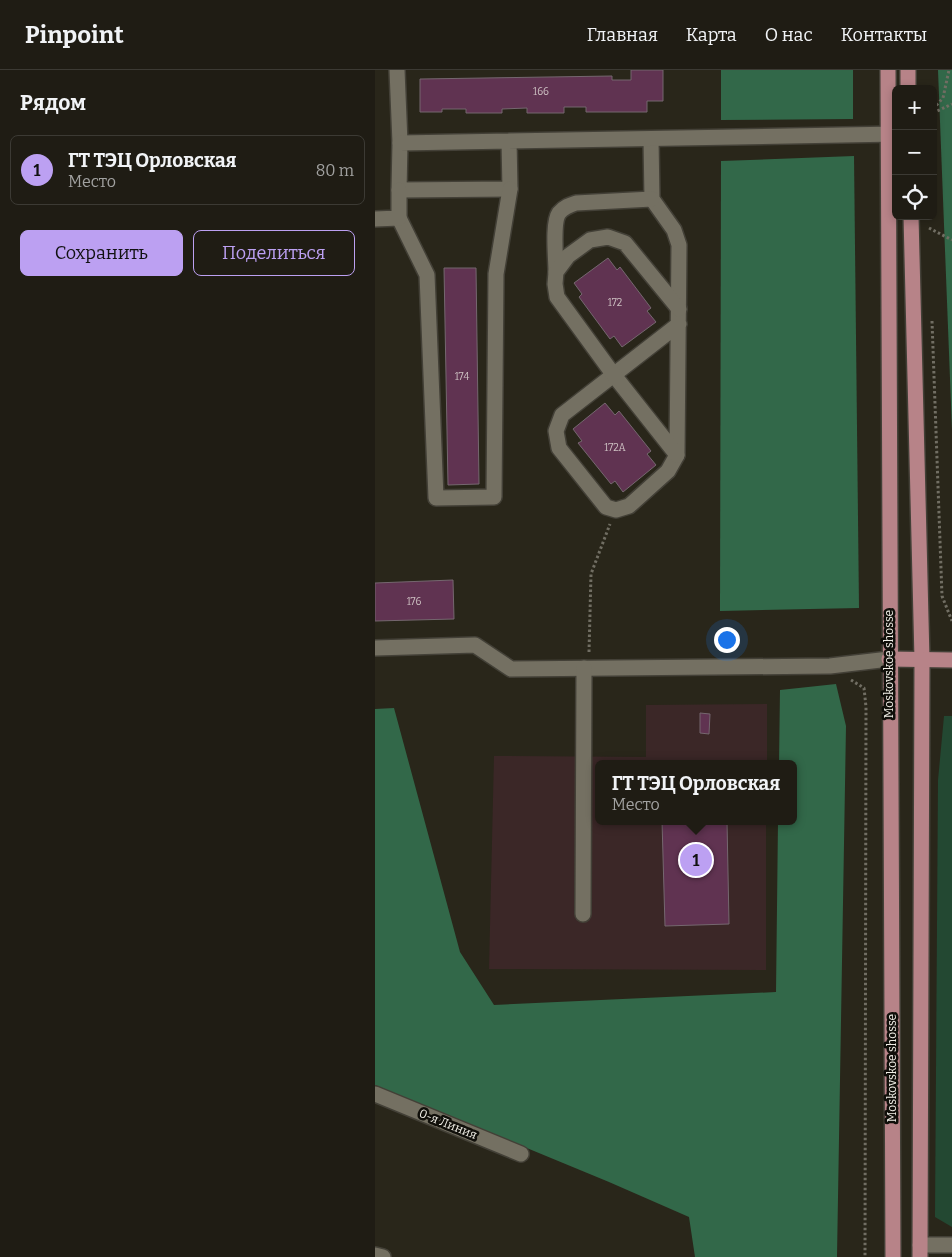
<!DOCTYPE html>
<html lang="ru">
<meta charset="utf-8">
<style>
:root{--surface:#1f1c14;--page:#2c2922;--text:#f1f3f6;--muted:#a1a1a0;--line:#3c3a34;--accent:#bca0f2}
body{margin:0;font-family:Bitter,serif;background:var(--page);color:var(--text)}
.controls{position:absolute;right:15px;top:15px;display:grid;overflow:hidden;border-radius:8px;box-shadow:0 2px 8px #0003}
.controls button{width:45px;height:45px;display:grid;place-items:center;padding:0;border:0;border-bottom:1px solid var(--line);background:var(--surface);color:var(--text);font:25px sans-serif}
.you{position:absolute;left:351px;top:569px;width:18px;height:18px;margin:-12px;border:4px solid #fff;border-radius:50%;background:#1a73e8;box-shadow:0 0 0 8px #1a73e833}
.badge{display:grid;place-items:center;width:32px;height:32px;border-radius:50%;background:var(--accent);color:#111;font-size:16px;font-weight:700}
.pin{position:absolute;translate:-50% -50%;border:2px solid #fff;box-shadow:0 1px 5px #0006}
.popup{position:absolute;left:220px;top:690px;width:202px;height:65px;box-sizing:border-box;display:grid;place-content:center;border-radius:8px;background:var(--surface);filter:drop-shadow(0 1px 4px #0005);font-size:16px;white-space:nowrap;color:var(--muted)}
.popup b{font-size:19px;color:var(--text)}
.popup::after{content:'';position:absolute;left:50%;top:100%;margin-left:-10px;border:10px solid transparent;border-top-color:var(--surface)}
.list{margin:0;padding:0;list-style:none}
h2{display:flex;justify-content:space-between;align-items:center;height:65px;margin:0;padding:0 20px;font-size:21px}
h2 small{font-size:16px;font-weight:400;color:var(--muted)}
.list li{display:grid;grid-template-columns:32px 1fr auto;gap:15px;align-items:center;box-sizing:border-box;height:70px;margin:0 10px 10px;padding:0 10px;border:1px solid var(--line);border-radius:8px}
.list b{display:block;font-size:19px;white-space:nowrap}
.list p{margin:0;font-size:16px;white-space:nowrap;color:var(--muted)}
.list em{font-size:16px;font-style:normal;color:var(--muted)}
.actions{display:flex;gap:10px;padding:15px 20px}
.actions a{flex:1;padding:11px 0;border:1px solid var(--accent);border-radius:8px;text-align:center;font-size:18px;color:var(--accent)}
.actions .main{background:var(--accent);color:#111}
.icon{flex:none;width:28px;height:28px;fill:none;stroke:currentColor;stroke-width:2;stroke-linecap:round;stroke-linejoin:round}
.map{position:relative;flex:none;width:577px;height:1187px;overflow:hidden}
header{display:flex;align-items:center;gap:30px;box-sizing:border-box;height:70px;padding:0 25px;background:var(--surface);border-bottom:1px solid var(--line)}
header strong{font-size:24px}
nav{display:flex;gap:28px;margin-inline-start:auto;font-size:18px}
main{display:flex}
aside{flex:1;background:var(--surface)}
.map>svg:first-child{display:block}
</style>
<header>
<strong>Pinpoint</strong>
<nav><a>Главная</a><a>Карта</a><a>О нас</a><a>Контакты</a></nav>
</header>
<main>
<aside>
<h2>Рядом<small></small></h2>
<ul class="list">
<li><span class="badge">1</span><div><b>ГТ ТЭЦ Орловская</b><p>Место</p></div><em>80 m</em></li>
</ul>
<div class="actions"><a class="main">Сохранить</a><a>Поделиться</a></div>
</aside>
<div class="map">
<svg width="577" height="1187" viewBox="0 0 577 1187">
<rect width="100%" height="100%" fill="#29261a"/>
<polygon fill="#3b2727" points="392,634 392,694 224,694 224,751 391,751 391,900 114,899 119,686 271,687 271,635"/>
<polygon fill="#234832" points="569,646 577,646 577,1157 560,1147 563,710"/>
<g fill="#326849">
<polygon points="346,0 478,0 478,49 346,50"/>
<polygon points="563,0 577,0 577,360"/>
<polygon points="479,86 484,538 345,541 346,91"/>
<polygon points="461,614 471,656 462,1187 320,1187 314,1147 234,1112 0,1015 0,639 19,638 85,882 119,935 401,922 403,751 418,751 418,694 404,694 405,620"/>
</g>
<g fill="#603351" stroke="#75676f">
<polygon points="256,0 288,0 288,31 272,31 272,42 211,42 211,37 189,37 189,43 152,43 152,38 127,39 127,43 91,43 91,39 67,39 67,42 45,42 45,9 237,6 237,10 256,10"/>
<polygon points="233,188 242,200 245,197 276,238 272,241 281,252 247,277 239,266 235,269 204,227 207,224 199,213"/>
<polygon points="69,198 101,198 104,414 73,415"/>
<polygon points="230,333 240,345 244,341 276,381 272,384 281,395 248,422 240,411 236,414 203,373 207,371 198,359"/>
<polygon points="78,510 79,549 0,551 0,513"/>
<polygon points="325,643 335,644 334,664 325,663"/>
<polygon points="287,751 352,751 354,854 290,856"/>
</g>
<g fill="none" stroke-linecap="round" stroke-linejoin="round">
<defs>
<g id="minor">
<polyline points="22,0 25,73"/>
<polyline points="276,69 277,129 299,160 304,175 302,385 293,401 254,436 241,440 231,437 184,378 181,361 187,345 304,254"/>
<polyline points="134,71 135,119 24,120 25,73 521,64"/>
<polyline points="24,148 52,205 61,428 119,427 121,204 135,119"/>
<polyline points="0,149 24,148 24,120"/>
<path d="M181 202C181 189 177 153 184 143 189 137 195 135 201 133L277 129"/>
<polyline points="302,385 238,304 182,227 180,214 181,202 193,186 215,170 233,167 250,173 304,239"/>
<polyline points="0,578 100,575 136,599 455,596 514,589"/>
<polyline points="208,844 209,598"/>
<polyline points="0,1024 146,1084"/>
<polyline points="545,1175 577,1175"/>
<polyline points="0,1185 8,1187"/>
</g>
<g id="major">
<polyline points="513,0 518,1187"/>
<polyline points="533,0 533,19"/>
<polyline points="536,146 547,589 545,1187"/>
<polyline points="514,589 577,590"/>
</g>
</defs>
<use href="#minor" stroke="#434037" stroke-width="18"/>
<use href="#major" stroke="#434037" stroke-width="18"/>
<g stroke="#716e63" stroke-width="3" stroke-dasharray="2.5 2.5" stroke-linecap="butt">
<polyline points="558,39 568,28 574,0"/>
<polyline points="558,43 577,34"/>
<polyline points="554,158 577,170"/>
<polyline points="557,251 567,526 577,551"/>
<polyline points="214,582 216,504 235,454"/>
<polyline points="476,610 489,618 491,637 490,1187"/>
</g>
<use href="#minor" stroke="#747062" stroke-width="15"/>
<use href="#major" stroke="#b78388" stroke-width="15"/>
</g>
<g text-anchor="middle" stroke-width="5" stroke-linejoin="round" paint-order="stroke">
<g font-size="10" fill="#cdc0c2">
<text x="166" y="25">166</text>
<text x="240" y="236">172</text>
<text x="87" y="310">174</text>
<text x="240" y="381">172А</text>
<text x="39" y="535">176</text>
</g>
<g font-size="12" fill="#f1efe7" stroke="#100f0a">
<text transform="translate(514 594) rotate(-90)" y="4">Moskovskoe shosse</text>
<text transform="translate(517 998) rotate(-90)" y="4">Moskovskoe shosse</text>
<text transform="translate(73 1054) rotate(22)" y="4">0-я Линия</text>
</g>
</g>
</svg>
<div class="controls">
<button>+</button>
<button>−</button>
<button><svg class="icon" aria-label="locate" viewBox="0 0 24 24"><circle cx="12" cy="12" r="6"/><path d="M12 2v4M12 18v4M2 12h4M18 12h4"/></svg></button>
</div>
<div class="you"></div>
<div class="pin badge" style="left:321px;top:790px">1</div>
<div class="popup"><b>ГТ ТЭЦ Орловская</b>Место</div>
</div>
</main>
